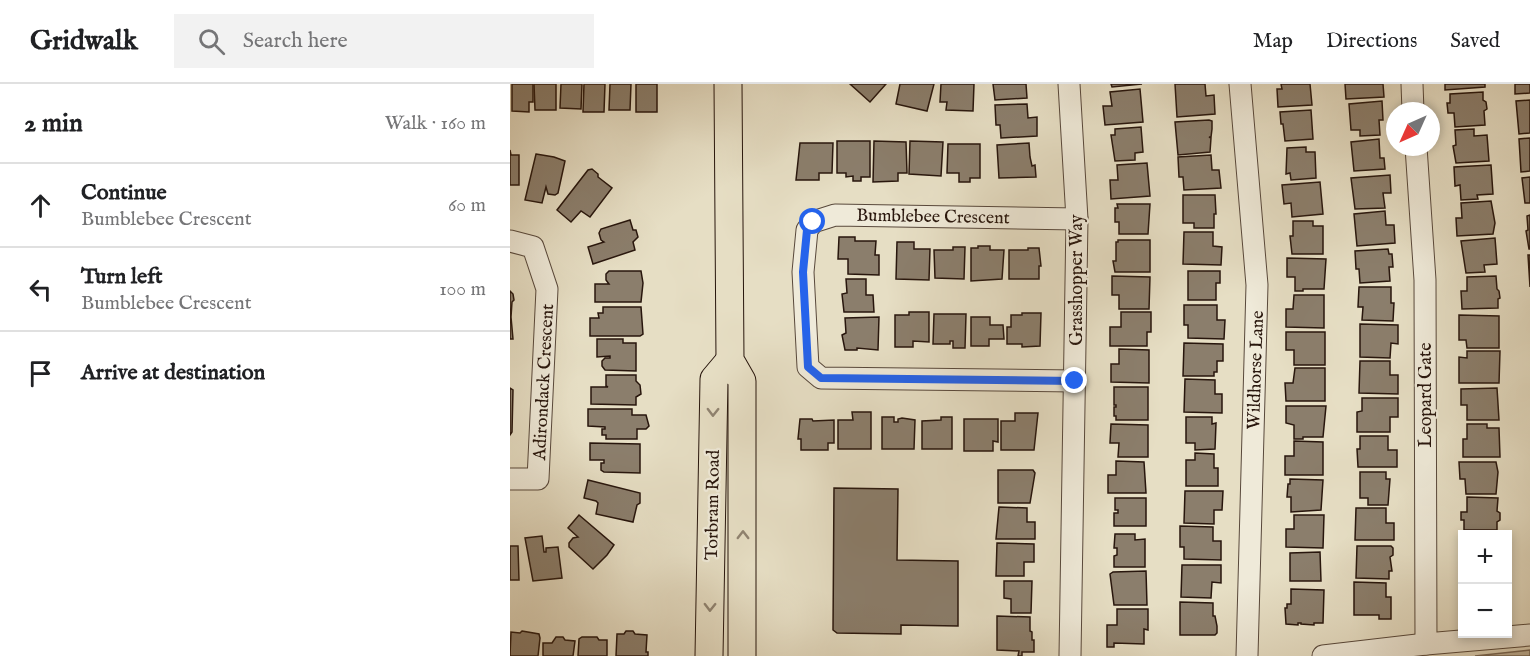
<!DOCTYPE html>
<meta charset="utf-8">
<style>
:root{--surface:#fff;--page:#f2f2f2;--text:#202124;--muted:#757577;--line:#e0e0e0}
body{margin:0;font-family:"IM FELL English",serif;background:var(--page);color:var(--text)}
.controls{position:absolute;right:18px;bottom:18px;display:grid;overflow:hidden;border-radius:0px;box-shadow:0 3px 9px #0003}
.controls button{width:54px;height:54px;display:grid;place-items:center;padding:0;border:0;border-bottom:2px solid var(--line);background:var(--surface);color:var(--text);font:30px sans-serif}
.compass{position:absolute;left:876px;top:18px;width:54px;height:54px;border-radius:50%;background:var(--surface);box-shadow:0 3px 9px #0003;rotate:225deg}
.stop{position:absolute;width:18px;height:18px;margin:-14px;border:4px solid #2563eb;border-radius:50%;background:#fff}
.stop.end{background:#2563eb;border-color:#fff;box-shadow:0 2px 6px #0008}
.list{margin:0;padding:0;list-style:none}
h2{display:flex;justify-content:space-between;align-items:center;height:78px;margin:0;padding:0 24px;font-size:26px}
h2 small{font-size:20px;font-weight:400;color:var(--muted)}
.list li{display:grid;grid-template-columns:39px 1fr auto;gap:18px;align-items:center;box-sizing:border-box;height:84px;padding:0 24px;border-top:2px solid var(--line)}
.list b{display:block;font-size:22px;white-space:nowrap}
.list p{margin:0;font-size:20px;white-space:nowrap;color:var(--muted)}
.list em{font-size:20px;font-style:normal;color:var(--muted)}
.icon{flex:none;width:33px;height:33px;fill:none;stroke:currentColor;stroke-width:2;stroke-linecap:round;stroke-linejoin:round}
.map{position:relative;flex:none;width:1020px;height:572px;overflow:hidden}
header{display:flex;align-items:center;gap:36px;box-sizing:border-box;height:84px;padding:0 30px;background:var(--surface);border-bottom:2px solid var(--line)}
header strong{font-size:28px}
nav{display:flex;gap:33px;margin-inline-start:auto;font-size:21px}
.search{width:420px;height:54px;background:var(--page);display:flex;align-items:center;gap:15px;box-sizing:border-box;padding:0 21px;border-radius:0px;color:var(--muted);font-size:22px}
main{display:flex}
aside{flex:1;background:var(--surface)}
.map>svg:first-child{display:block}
</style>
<header>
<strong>Gridwalk</strong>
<div class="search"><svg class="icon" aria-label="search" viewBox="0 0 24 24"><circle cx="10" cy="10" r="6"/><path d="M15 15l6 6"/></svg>Search here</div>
<nav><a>Map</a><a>Directions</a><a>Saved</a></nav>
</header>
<main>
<aside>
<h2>2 min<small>Walk · 160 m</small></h2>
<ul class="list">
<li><svg class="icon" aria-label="ahead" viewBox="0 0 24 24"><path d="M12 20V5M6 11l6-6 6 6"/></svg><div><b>Continue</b><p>Bumblebee Crescent</p></div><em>60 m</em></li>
<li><svg class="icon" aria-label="left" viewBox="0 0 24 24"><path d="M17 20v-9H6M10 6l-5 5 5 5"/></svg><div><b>Turn left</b><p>Bumblebee Crescent</p></div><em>100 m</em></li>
<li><svg class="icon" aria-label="arrive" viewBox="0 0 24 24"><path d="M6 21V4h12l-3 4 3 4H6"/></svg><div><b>Arrive at destination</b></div></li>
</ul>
</aside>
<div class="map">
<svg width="1020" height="572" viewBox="0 0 1020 572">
<rect width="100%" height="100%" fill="#e6dec4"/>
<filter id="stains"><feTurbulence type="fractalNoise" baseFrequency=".00333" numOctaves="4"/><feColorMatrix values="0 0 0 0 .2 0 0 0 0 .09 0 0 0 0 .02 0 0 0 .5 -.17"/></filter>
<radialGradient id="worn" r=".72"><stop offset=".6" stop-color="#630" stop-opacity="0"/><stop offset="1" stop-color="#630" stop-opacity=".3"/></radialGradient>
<polygon fill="#c6bca5" stroke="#776959" stroke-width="1.5" points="1020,566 1020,572 965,572"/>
<g fill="#8b7e6c" stroke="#28160d" stroke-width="1.5">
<polygon points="2,0 23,0 23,18 19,18 19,28 2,27"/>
<polygon points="24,0 46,0 46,26 25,26"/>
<polygon points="51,0 72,0 71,25 50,24"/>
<polygon points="74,0 95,0 94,28 73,28"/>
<polygon points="100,0 121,0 120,26 99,26"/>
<rect x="126" y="0" width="21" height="28"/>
<polygon points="340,0 376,0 360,18"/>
<polygon points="390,0 424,0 417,27 386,20"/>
<polygon points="431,0 464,0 463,27 436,26 437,18 430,18"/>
<polygon points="483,0 516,0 517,14 485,16"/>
<polygon points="601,0 632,0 602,3"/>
<polygon points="665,0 695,0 696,12 704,11 705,30 667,33"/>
<polygon points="771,0 800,0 802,21 768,23 767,5 772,5"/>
<polygon points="835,0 873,0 874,13 836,15"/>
<polygon points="935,0 975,0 975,3 935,6"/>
<polygon points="1005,0 1020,0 1020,9 1005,10"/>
<polygon points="630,5 633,38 595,41 593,22 602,22 600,8"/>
<polygon points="973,8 973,16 976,18 977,25 974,27 975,41 945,43 944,29 938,29 937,19 940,19 940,10"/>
<polygon points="1020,16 1020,49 1009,50 1006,17"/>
<polygon points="872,17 873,36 869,36 870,51 850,52 850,46 841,46 839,20"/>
<polygon points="517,20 518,34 527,33 527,52 491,54 490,41 486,41 485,21"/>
<polygon points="801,26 803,55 775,57 773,40 771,40 770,28"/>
<polygon points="699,36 702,37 702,45 701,53 699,53 701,54 700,68 668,71 665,38"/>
<polygon points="631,43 633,68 625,69 625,76 605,77 601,51 605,51 605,45"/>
<polygon points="964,45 964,52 977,51 979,77 946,79 943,62 946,61 945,46"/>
<polygon points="1020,54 1020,87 1011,88 1009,55"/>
<polygon points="869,55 870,74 874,74 875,85 844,87 841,58"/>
<polygon points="327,57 360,57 360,93 351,93 351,97 343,97 343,92 336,93 336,89 327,89"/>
<polygon points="364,57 396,58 397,89 388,89 388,97 363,98"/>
<polygon points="400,57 433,58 431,92 399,90"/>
<polygon points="290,59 323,59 322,89 309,89 309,96 286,96"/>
<polygon points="519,59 520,73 522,82 525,81 526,93 489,94 487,61"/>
<polygon points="438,60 470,60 470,94 460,94 460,98 449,98 449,89 437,89"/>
<polygon points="796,63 796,68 805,68 806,94 781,96 780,89 776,90 777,64"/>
<polygon points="0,66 1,71 9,71 9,101 0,101"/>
<polygon points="26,70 44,73 55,77 48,109 45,111 38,110 36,103 32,119 15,116"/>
<polygon points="701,71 702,86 709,86 711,104 674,106 673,93 669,93 668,73"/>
<polygon points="637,79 640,112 601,115 600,96 608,96 607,81"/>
<polygon points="981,81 983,110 967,111 968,115 951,116 950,101 945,102 944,83"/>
<polygon points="82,85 88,90 88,93 102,104 80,133 71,127 61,138 47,126 78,86"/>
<polygon points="880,91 881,109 873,109 875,124 845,125 841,94"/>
<polygon points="1020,93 1020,119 1015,119 1012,94"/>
<polygon points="810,98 813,130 782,133 781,119 774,120 772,101"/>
<polygon points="673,111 705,111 706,130 704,130 704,144 684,144 684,139 673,139"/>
<polygon points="981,117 985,139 983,150 947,152 946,134 952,134 951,119"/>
<polygon points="607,120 640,120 638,150 609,150 609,138 605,138 605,124 608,124"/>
<polygon points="875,127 876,141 884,141 885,159 847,162 844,130"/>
<polygon points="1020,131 1020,165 1019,165 1016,147 1018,146 1017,132"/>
<polygon points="120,136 123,146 126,146 128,153 123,158 125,166 83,180 78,163 94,158 91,156 89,149 91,145"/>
<polygon points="783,137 803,137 803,142 813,142 813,170 782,170 780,152 783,152"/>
<polygon points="674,148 703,148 703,162 712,163 711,181 673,180"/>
<polygon points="329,153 345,153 345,157 366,157 365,171 369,171 369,191 338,190 338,175 328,175"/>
<polygon points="985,154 987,180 974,181 975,188 956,189 951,157"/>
<polygon points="608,156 640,156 640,188 605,188 603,177 606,177 606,158 608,158"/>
<polygon points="387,158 404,158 404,165 420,165 419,196 386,195"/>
<polygon points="468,162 480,162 480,166 494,166 492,195 461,197 461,164 468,164"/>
<polygon points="443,163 455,163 454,195 425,194 424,166 443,166"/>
<polygon points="518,164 529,164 531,182 529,182 529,195 499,195 499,166 518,166"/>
<polygon points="878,165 879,170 882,170 883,183 879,183 880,197 850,199 849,185 846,185 845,167"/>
<polygon points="1018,171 1020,171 1020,203"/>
<polygon points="777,174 816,175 814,205 793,205 793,207 785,207 785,193 777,193"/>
<polygon points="99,187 131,187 133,199 131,218 85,218 85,200 99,200 96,196 96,190"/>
<polygon points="678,187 710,187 710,199 706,199 706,216 678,216"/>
<polygon points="602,192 640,193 639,225 609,225 609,211 602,211"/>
<polygon points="986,192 987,205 989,207 990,214 988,215 988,224 952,225 951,207 957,207 957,193"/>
<polygon points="336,195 356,195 356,211 363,211 364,228 334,228 332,210 337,209"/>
<polygon points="849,203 881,203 881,219 884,219 883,237 852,236 853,223 848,223"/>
<polygon points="0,207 3,210 4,216 2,218 1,233 3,255 0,255"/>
<polygon points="784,211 814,211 814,244 776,243 776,225 783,225"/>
<polygon points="674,221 707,221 707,236 715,236 714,255 678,254 678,241 674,241"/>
<polygon points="93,223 131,223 133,250 130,252 80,252 80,234 89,234 88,229 93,229"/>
<polygon points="399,228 419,228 419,258 403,257 403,263 385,263 385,231 399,231"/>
<polygon points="611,228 641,228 641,248 637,248 637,262 600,262 600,243 611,243"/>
<polygon points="512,229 531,229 530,262 512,263 512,260 497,260 497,243 501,243 501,231 512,231"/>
<polygon points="424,230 456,230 455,264 443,264 443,257 440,257 440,260 423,260"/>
<polygon points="949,231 989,232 989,264 957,264 956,256 949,256"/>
<polygon points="369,233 368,266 347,264 347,266 335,266 332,251 336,249 335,234"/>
<polygon points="461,233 480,233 480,241 493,241 494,255 479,255 479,262 461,262"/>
<polygon points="850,240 888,241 888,260 881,259 880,274 850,273"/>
<polygon points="776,248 815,248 815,281 784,281 784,266 776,266"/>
<polygon points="87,255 113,255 113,259 126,259 126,287 95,286 92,282 92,277 95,274 100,274 100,272 87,273"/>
<polygon points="674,259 713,260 713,277 707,277 707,288 704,288 704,292 673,292"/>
<polygon points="609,265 639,266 639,299 601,298 601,280 609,280"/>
<polygon points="957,267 990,267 989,299 949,299 949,273 957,274"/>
<polygon points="850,277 880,277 880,291 888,291 888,310 849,309"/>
<polygon points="785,284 815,284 815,317 776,317 775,299 783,299"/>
<polygon points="96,291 126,291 126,297 130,301 131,310 126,313 126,321 81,320 81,303 98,303 96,302"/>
<polygon points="675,295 705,296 705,310 712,310 712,329 674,328"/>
<polygon points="604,303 638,303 638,336 606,336 606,332 604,332 604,323 606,323 606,321 604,321"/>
<polygon points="0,304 3,306 2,348 0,351"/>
<polygon points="987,304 989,336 957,336 957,321 951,321 951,305"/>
<polygon points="852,314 888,314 888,333 880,333 880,348 847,348 847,328 852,327"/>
<polygon points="776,322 816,322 813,353 793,353 793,355 784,355 784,341 776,339"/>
<polygon points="78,325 122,325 122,331 136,331 139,342 136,345 127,345 127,355 96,355 96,351 92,351 92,345 95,345 95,343 78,342"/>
<polygon points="342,328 361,328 361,365 328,365 328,336 343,336"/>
<polygon points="505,329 528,329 524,366 491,366 491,337 505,337"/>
<polygon points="372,333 384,333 384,338 388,338 388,335 392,334 405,336 404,365 372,365"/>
<polygon points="431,333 442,333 442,365 412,365 412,337 431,336"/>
<polygon points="676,333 702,333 702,340 706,339 705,365 685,366 685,359 676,359"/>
<polygon points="290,335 302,335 303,337 324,336 324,359 318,359 318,366 291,366 291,355 288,355"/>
<polygon points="454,335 488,335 488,358 483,357 483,367 454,367"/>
<polygon points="601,340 638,341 638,373 608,373 609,359 600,359"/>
<polygon points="957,340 977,340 977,344 989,344 990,373 953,373 953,355 957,355"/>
<polygon points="850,352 878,352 878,366 887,366 887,383 848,383 847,365 850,365"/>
<polygon points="784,357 813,358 813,391 775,391 775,372 784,372"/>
<polygon points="80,359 130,360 130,389 94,388 91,386 91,379 94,379 94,376 80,376"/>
<polygon points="685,369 704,370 704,384 708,384 708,402 676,402 676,376 685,376"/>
<polygon points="606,377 634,378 636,409 598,409 598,391 606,391"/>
<polygon points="949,378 986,378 988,388 986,410 956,410 955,395 950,395"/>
<polygon points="488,386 523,386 525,389 520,419 488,419"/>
<polygon points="850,388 876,388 876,395 880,395 878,421 858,421 858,414 850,414"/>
<polygon points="780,395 813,396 811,426 781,428 781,413 777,413 778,400 780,400"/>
<polygon points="78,396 130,409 130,419 127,421 123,438 86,430 88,419 86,417 74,414"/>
<polygon points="324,404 388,405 387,476 448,477 448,542 391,541 391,550 327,549 323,546"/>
<polygon points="675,407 713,407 712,426 704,426 704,440 674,439"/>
<polygon points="957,413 988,414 987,427 990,429 990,436 987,438 987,446 954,446 954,436 951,436 951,428 957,428"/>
<polygon points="605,414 636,414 636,442 604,442 604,429 608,429 608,426 605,426"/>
<polygon points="489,423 517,424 517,438 525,438 525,455 486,455"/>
<polygon points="846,424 876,424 876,439 884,439 884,456 845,456"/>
<polygon points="69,431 104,461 97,471 83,485 59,463 59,459 63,454 68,453 58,444"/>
<polygon points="784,431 814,431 813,464 776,463 776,445 784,445"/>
<polygon points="670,442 703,443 703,457 711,457 711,476 674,475 674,463 670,463"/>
<polygon points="605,450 625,450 625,456 635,455 635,483 604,483 604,472 607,471 607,464 604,464"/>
<rect x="949" y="451" width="3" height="17"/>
<polygon points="32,452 34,468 36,468 36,464 48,463 52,494 23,497 15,454"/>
<polygon points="487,459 524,460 524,478 514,478 514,492 486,492"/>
<polygon points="0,462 8,462 9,496 0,496"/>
<polygon points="847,462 881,462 883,464 883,471 880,473 882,487 879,487 879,495 846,494"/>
<polygon points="810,468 811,497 780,497 780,469"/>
<polygon points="672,481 711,481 711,499 702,498 701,514 671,513"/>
<polygon points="636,487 637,521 604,521 600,490 603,488"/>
<polygon points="494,497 522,497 521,529 501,529 501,515 494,514"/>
<polygon points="844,498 876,499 876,513 881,513 881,535 869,535 869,531 844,531"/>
<polygon points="781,505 814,506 813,539 804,539 804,541 791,540 791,539 788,539 788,541 776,540 775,524 777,524 777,520 781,520"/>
<polygon points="670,518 703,519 703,532 705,532 707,542 707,549 705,551 670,551"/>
<polygon points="607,525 638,525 638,546 634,545 634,560 604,559 604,563 597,563 597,541 607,541"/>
<polygon points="487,532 520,533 520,547 522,548 522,556 524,556 524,568 512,568 512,572 508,572 509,567 487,566"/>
<polygon points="12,547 29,550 30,554 28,572 0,572 1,548 10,549"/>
<polygon points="116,547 123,547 125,550 137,551 136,568 138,568 138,572 106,572 107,550 114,550"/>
<polygon points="46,553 53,553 55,556 65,557 63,572 33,572 33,559 42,559"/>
<polygon points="72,553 87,553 89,556 97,556 97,572 68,572 69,555"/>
</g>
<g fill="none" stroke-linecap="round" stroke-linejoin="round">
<defs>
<g id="minor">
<polyline points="559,0 567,135 560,572"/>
<polyline points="730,0 747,201 737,572"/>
<polyline points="902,0 903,27"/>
<polyline points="906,63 915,196 916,560"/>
<polyline points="0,157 23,163 37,205 28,395 0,395"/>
<polyline points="565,297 311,294 298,283 293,188 297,146 303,138 325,131 567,135"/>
<polyline points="813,572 916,560 1020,551"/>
</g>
<g id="major">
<polyline points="218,0 220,276 232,297 232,572"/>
<polyline points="199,572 204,295 220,276"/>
</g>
</defs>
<use href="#minor" stroke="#58483b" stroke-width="23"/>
<use href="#major" stroke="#28160d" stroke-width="29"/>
<use href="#minor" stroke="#efead9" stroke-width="21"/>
<use href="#major" stroke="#e6dec4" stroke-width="27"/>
</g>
<defs><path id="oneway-chevron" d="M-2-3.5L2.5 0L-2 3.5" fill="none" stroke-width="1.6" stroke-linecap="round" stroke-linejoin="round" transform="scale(1.5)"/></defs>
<g stroke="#908472">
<use href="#oneway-chevron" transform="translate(203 328) rotate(91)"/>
<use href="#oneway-chevron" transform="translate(233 451) rotate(-90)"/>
<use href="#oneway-chevron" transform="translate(200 523) rotate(91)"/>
</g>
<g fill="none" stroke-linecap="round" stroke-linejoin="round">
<polyline stroke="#2563eb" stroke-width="8" points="303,138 297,146 293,188 298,283 311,294 565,297"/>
</g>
<g text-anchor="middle" stroke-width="4.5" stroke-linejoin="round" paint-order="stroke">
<g font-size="18" fill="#28160d" stroke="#efead9">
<text transform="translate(423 132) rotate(1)" y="6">Bumblebee Crescent</text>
<text transform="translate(566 196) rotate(-90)" y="6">Grasshopper Way</text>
<text transform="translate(745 286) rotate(-88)" y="6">Wildhorse Lane</text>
<text transform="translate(33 298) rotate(-87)" y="6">Adirondack Crescent</text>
<text transform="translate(915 311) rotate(-90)" y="6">Leopard Gate</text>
<text transform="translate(202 421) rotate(-89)" y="6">Torbram Road</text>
</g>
</g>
<rect width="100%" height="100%" filter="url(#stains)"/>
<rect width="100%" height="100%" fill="url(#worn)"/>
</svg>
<div class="controls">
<button>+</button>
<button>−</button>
</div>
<svg class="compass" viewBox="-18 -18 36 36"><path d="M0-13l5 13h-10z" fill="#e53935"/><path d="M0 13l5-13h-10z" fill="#757577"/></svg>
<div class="stop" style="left:303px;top:138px"></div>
<div class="stop end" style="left:565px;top:297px"></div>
</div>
</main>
